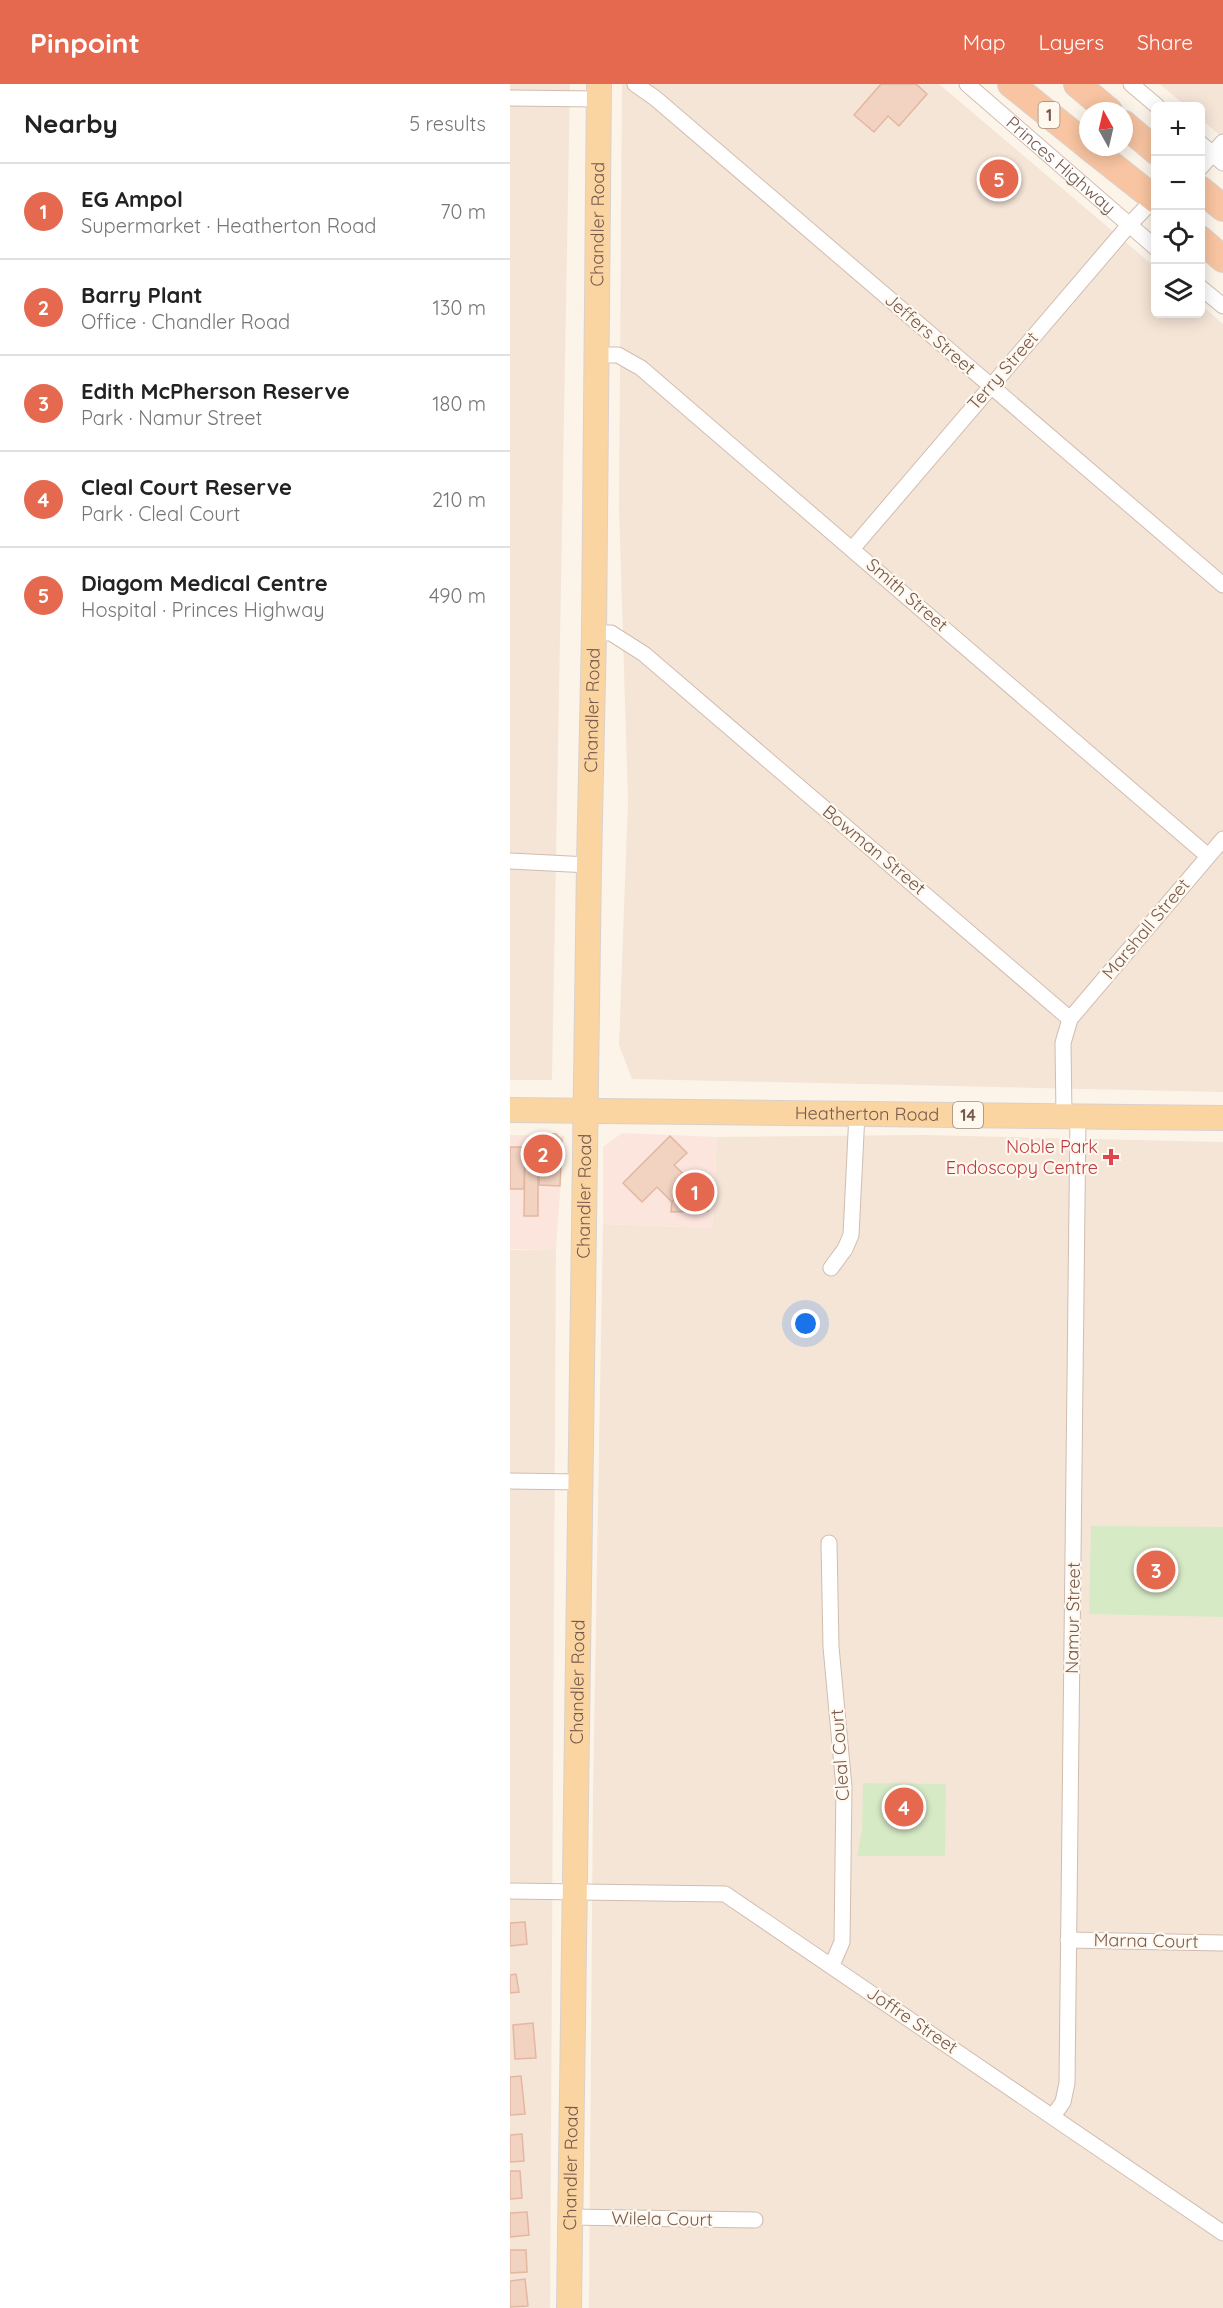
<!DOCTYPE html>
<meta charset="utf-8">
<style>
:root{--surface:#fff;--page:#f6f6f6;--text:#222;--muted:#767676;--line:#e0e0e0;--accent:#e5694f}
body{margin:0;font-family:Quicksand,sans-serif;background:var(--page);color:var(--text)}
.controls{position:absolute;right:18px;top:18px;display:grid;overflow:hidden;border-radius:9px;box-shadow:0 3px 15px #0003}
.controls button{width:54px;height:54px;display:grid;place-items:center;padding:0;border:0;border-bottom:2px solid var(--line);background:var(--surface);color:var(--text);font:30px sans-serif}
.compass{position:absolute;left:569px;top:18px;width:54px;height:54px;border-radius:50%;background:var(--surface);box-shadow:0 3px 15px #0003;rotate:352deg}
.you{position:absolute;left:296px;top:1240px;width:21px;height:21px;margin:-15px;border:4px solid #fff;border-radius:50%;background:#1a73e8;box-shadow:0 0 0 9px #1a73e833}
.badge{display:grid;place-items:center;width:39px;height:39px;border-radius:50%;background:var(--accent);color:#fff;font-size:20px;font-weight:700}
.pin{position:absolute;translate:-50% -50%;border:3px solid #fff;box-shadow:0 2px 6px #0006}
.list{margin:0;padding:0;list-style:none}
h2{display:flex;justify-content:space-between;align-items:center;height:78px;margin:0;padding:0 24px;font-size:26px}
h2 small{font-size:20px;font-weight:400;color:var(--muted)}
.list li{display:grid;grid-template-columns:39px 1fr auto;gap:18px;align-items:center;box-sizing:border-box;height:96px;padding:0 24px;border-top:2px solid var(--line)}
.list b{display:block;font-size:22px;white-space:nowrap}
.list p{margin:0;font-size:20px;white-space:nowrap;color:var(--muted)}
.list em{font-size:20px;font-style:normal;color:var(--muted)}
.icon{flex:none;width:33px;height:33px;fill:none;stroke:currentColor;stroke-width:2;stroke-linecap:round;stroke-linejoin:round}
.map{position:relative;flex:none;width:713px;height:2224px;overflow:hidden}
header{display:flex;align-items:center;gap:36px;box-sizing:border-box;height:84px;padding:0 30px;background:var(--accent);color:#fff}
header strong{font-size:28px}
nav{display:flex;gap:33px;margin-inline-start:auto;font-size:21px}
main{display:flex}
aside{flex:1;background:var(--surface)}
.map>svg:first-child{display:block}
</style>
<header>
<strong>Pinpoint</strong>
<nav><a>Map</a><a>Layers</a><a>Share</a></nav>
</header>
<main>
<aside>
<h2>Nearby<small>5 results</small></h2>
<ul class="list">
<li><span class="badge">1</span><div><b>EG Ampol</b><p>Supermarket · Heatherton Road</p></div><em>70 m</em></li>
<li><span class="badge">2</span><div><b>Barry Plant</b><p>Office · Chandler Road</p></div><em>130 m</em></li>
<li><span class="badge">3</span><div><b>Edith McPherson Reserve</b><p>Park · Namur Street</p></div><em>180 m</em></li>
<li><span class="badge">4</span><div><b>Cleal Court Reserve</b><p>Park · Cleal Court</p></div><em>210 m</em></li>
<li><span class="badge">5</span><div><b>Diagom Medical Centre</b><p>Hospital · Princes Highway</p></div><em>490 m</em></li>
</ul>
</aside>
<div class="map">
<svg width="713" height="2224" viewBox="0 0 713 2224">
<rect width="100%" height="100%" fill="#fcf4e9"/>
<g fill="#f4e5d7">
<polygon points="0,0 60,0 42,996 0,996"/>
<polygon points="112,0 429,0 645,183 646,230 690,230 691,221 713,240 713,1008 122,995 109,961 118,717 109,424"/>
<polygon points="650,0 713,0 713,54 691,35 690,22 676,22"/>
<polygon points="414,1051 713,1058 713,2224 79,2224 83,1707 93,1140 202,1144 207,1053"/>
<polygon points="46,1165 40,2224 0,2224 0,1166"/>
</g>
<g fill="#fce5dd">
<polygon points="112,1049 207,1053 202,1144 93,1140 93,1063"/>
<polygon points="0,1051 54,1052 46,1165 0,1165"/>
</g>
<g fill="#d7eac6">
<polygon points="581,1442 713,1443 713,1533 579,1530"/>
<polygon points="353,1699 436,1700 435,1772 347,1772 352,1746"/>
</g>
<g fill="#f2d2c0" stroke="#e4b7a1" stroke-width="1.5">
<polygon points="371,0 406,0 417,10 389,42 378,32 364,48 344,31"/>
<polygon points="29,1049 46,1050 52,1056 50,1102 29,1101"/>
<polygon points="160,1052 177,1069 164,1081 182,1098 162,1118 147,1103 132,1118 113,1099"/>
<polygon points="0,1063 15,1063 14,1105 0,1105"/>
<polygon points="15,1063 28,1063 28,1132 14,1132"/>
<polygon points="182,1098 197,1098 198,1127 161,1128 162,1118"/>
<polygon points="15,1838 17,1860 0,1862 0,1839"/>
<polygon points="6,1890 9,1908 0,1909 0,1891"/>
<polygon points="23,1939 26,1974 5,1975 3,1941"/>
<polygon points="11,1992 15,2030 0,2031 0,1993"/>
<polygon points="12,2050 14,2077 0,2078 0,2051"/>
<polygon points="0,2087 10,2087 12,2114 0,2115"/>
<polygon points="17,2128 19,2151 0,2153 0,2129"/>
<polygon points="0,2166 16,2166 17,2188 0,2189"/>
<polygon points="15,2195 18,2222 0,2223 0,2197"/>
</g>
<g fill="none" stroke-linecap="round" stroke-linejoin="round">
<defs>
<g id="minor">
<polyline points="125,0 145,14 713,501"/>
<path id="s1" d="M457 0 646 164"/>
<polyline points="621,0 647,22"/>
<polyline points="0,14 89,15"/>
<polyline points="690,59 713,79"/>
<polyline points="690,84 713,58"/>
<polyline points="690,203 713,222"/>
<polyline points="85,271 108,271 131,284 698,772"/>
<polyline points="343,464 619,141 646,113"/>
<polyline points="84,549 101,549 134,570 560,935"/>
<polyline points="0,777 79,781"/>
<polyline points="554,1032 553,959 560,935 713,755"/>
<polyline points="321,1184 335,1165 341,1151 347,1029"/>
<polyline points="0,1397 70,1398"/>
<polyline points="319,1459 321,1563 334,1703 332,1858 322,1881"/>
<polyline points="0,1807 215,1810 713,2149"/>
<polyline points="558,1856 713,1859"/>
<polyline points="543,2032 553,2018 557,1999 568,1032"/>
<polyline points="60,2133 245,2136"/>
</g>
<g id="primary">
<path id="s2" d="M0 1026 713 1034"/>
<path id="s3" d="M59 2224 79 781 84 549 89 0"/>
</g>
<g id="trunk">
<polyline points="501,0 578,62"/>
<polyline points="567,0 599,27"/>
<polyline points="614,40 646,67"/>
<polyline points="579,63 646,116"/>
<polyline points="690,105 713,124"/>
<polyline points="690,155 713,175"/>
</g>
</defs>
<use href="#minor" stroke="#d1bdb0" stroke-width="17"/>
<use href="#primary" stroke="#d9d1cd" stroke-width="26"/>
<use href="#trunk" stroke="#d9d1cd" stroke-width="28"/>
<use href="#minor" stroke="#fff" stroke-width="15"/>
<use href="#primary" stroke="#fad5a2" stroke-width="24"/>
<use href="#trunk" stroke="#f8c4a1" stroke-width="26"/>
</g>
<path fill="#e0444e" stroke="#fff8ef" stroke-width="2" d="M598 1064h6v6h6v6h-6v6h-6v-6h-6v-6h6z"/>
<g text-anchor="middle" stroke-width="4.5" stroke-linejoin="round" paint-order="stroke">
<g fill="#fff8ef" stroke="#a0897d" stroke-width="1.5">
<rect x="528.5" y="18" width="21" height="26" rx="4.5"/>
<rect x="443" y="1018" width="30" height="26" rx="4.5"/>
</g>
<g font-size="16" font-weight="bold" fill="#77594c">
<text x="539" y="37">1</text>
<text x="458" y="1037">14</text>
</g>
<g font-size="18" fill="#77594c" stroke="#fff8ef">
<text dy="6" stroke="none"><textPath href="#s1" startOffset="124">Princes Highway</textPath></text>
<text dy="6" stroke="none"><textPath href="#s3" startOffset="2084">Chandler Road</textPath></text>
<text transform="translate(420 250) rotate(41)" y="6">Jeffers Street</text>
<text transform="translate(493 287) rotate(-49)" y="6">Terry Street</text>
<text transform="translate(397 511) rotate(41)" y="6">Smith Street</text>
<text dy="6" stroke="none"><textPath href="#s3" startOffset="1598">Chandler Road</textPath></text>
<text transform="translate(364 766) rotate(40)" y="6">Bowman Street</text>
<text transform="translate(636 845) rotate(-50)" y="6">Marshall Street</text>
<text dy="6" stroke="none"><textPath href="#s2" startOffset="357">Heatherton Road</textPath></text>
<text dy="6" stroke="none"><textPath href="#s3" startOffset="1112">Chandler Road</textPath></text>
<text transform="translate(563 1534) rotate(-89)" y="6">Namur Street</text>
<text dy="6" stroke="none"><textPath href="#s3" startOffset="626">Chandler Road</textPath></text>
<text transform="translate(330 1671) rotate(-94)" y="6">Cleal Court</text>
<text transform="translate(636 1857) rotate(1)" y="6">Marna Court</text>
<text transform="translate(402 1936) rotate(34)" y="6">Joffre Street</text>
<text dy="6" stroke="none"><textPath href="#s3" startOffset="140">Chandler Road</textPath></text>
<text transform="translate(152 2135) rotate(1)" y="6">Wilela Court</text>
</g>
<g font-size="18" fill="#be3a42" stroke="#fff8ef" text-anchor="end">
<text x="588" y="1069">Noble Park<tspan x="588" dy="21">Endoscopy Centre</tspan></text>
</g>
</g>
</svg>
<div class="controls">
<button>+</button>
<button>−</button>
<button><svg class="icon" aria-label="locate" viewBox="0 0 24 24"><circle cx="12" cy="12" r="6"/><path d="M12 2v4M12 18v4M2 12h4M18 12h4"/></svg></button>
<button><svg class="icon" aria-label="layers" viewBox="0 0 24 24"><path d="M12 4l9 5-9 5-9-5zM3 14l9 5 9-5"/></svg></button>
</div>
<svg class="compass" viewBox="-18 -18 36 36"><path d="M0-13l5 13h-10z" fill="#e53935"/><path d="M0 13l5-13h-10z" fill="#767676"/></svg>
<div class="you"></div>
<div class="pin badge" style="left:185px;top:1108px">1</div>
<div class="pin badge" style="left:33px;top:1070px">2</div>
<div class="pin badge" style="left:646px;top:1486px">3</div>
<div class="pin badge" style="left:394px;top:1723px">4</div>
<div class="pin badge" style="left:489px;top:95px">5</div>
</div>
</main>
